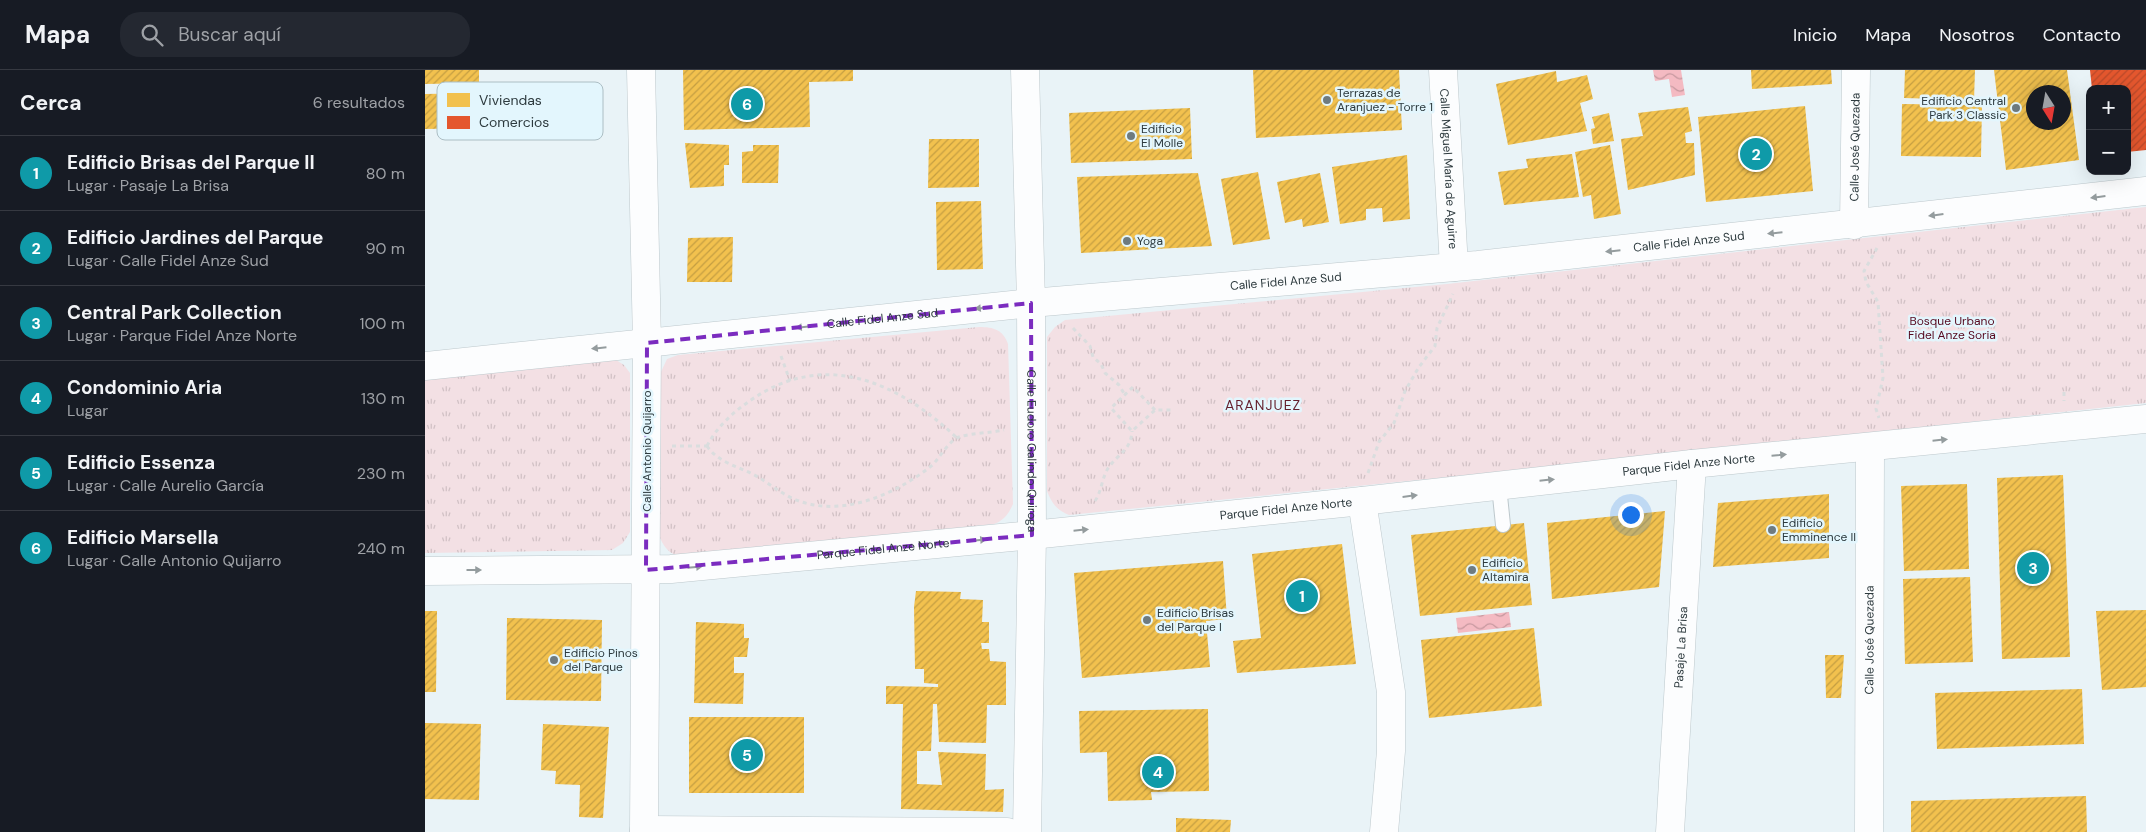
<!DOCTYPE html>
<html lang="es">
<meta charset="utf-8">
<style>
:root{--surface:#171b24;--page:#242831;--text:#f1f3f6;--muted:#9ea1a6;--line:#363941;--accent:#ea580c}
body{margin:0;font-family:"DM Sans",sans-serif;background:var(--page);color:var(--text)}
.controls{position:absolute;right:15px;top:15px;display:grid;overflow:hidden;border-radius:10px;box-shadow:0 5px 20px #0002}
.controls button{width:45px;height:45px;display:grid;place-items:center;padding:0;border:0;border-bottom:1px solid var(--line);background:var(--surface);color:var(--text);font:25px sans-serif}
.compass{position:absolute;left:1601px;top:15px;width:45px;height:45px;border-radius:50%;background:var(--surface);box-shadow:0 5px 20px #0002;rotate:169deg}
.you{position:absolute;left:1205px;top:444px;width:18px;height:18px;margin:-12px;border:4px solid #fff;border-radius:50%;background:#1a73e8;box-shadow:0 0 0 8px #1a73e833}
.badge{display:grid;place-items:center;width:32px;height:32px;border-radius:50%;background:var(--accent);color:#fff;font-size:16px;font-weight:700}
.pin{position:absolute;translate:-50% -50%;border:2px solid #fff;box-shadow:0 1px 5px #0006}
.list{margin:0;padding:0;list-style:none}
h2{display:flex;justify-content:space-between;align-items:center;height:65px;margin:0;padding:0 20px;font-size:21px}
h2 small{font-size:16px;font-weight:400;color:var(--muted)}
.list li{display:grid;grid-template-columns:32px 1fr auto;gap:15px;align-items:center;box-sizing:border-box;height:75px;padding:0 20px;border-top:1px solid var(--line)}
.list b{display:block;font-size:19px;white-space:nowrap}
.list p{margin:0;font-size:16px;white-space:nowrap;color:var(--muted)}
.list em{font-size:16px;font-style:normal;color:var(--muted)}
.icon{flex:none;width:28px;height:28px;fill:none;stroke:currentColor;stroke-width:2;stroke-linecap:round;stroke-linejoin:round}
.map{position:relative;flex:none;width:1721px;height:762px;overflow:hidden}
header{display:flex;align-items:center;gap:30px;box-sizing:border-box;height:70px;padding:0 25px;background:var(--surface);border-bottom:1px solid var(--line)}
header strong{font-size:24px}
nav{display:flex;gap:28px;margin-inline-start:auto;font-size:18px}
.search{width:350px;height:45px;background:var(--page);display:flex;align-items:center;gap:12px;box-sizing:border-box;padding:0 18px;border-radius:20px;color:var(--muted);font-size:19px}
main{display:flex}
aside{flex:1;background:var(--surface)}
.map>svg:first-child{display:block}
</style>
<header>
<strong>Mapa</strong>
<div class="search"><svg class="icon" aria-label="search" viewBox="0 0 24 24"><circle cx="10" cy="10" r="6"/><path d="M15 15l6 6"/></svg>Buscar aquí</div>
<nav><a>Inicio</a><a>Mapa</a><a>Nosotros</a><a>Contacto</a></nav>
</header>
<main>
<aside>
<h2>Cerca<small>6 resultados</small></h2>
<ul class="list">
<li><span class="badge" style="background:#0f9aa8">1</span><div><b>Edificio Brisas del Parque II</b><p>Lugar · Pasaje La Brisa</p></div><em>80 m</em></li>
<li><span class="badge" style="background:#0f9aa8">2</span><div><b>Edificio Jardines del Parque</b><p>Lugar · Calle Fidel Anze Sud</p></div><em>90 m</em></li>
<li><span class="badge" style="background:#0f9aa8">3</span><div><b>Central Park Collection</b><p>Lugar · Parque Fidel Anze Norte</p></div><em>100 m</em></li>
<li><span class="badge" style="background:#0f9aa8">4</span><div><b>Condominio Aria</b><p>Lugar</p></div><em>130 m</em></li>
<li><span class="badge" style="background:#0f9aa8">5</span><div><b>Edificio Essenza</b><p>Lugar · Calle Aurelio García</p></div><em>230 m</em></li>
<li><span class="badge" style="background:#0f9aa8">6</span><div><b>Edificio Marsella</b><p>Lugar · Calle Antonio Quijarro</p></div><em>240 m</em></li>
</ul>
</aside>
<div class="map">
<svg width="1721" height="762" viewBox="0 0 1721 762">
<defs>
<pattern id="park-tufts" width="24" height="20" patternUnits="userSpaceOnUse" patternTransform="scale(1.25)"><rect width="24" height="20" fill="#f3e0e4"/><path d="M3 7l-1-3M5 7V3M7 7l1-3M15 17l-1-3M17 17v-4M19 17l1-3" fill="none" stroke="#d1c1c5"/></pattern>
<pattern id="water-waves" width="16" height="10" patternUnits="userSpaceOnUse" patternTransform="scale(1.25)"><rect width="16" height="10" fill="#f4bac2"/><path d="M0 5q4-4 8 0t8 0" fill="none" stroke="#c6989f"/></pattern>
<pattern id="homes-hatch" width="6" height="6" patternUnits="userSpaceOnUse" patternTransform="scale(1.25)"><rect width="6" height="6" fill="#f2c14e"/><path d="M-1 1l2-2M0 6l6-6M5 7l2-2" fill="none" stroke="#c49e42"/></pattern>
<pattern id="shops-hatch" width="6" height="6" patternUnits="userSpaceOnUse" patternTransform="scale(1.25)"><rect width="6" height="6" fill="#e4572e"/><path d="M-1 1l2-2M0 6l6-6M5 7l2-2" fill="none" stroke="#b94929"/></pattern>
</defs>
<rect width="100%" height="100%" fill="#e9f3f7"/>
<g fill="url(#park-tufts)">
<path d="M1721 137V333L1212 388 644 445C632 440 627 434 622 421V267L630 257 640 250 1022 214Z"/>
<path d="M554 257C569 257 578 260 583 274L588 434C583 445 579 450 569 454L259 488C246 484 241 481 235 468V304L242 289 253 285Z"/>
<polygon points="191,290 199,295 205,303 205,462 198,473 187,480 0,483 0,310 37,303"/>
</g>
<g fill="url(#water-waves)">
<polygon points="1228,0 1256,0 1260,25 1247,27 1244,9 1230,11"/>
<polygon points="1084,542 1086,557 1033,563 1031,548"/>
</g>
<g fill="url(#homes-hatch)" fill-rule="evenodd">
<polygon points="0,0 54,0 54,13 0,14"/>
<polygon points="258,0 428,0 428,11 384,12 385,57 259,60"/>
<polygon points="828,0 974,0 977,60 831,68"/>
<polygon points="1326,0 1406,0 1407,14 1327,19"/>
<polygon points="1480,0 1550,0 1549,30 1479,28"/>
<path d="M1569 0H1642L1654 90 1581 100ZM1608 22H1638V52H1608Z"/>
<polygon points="1131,1 1132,12 1162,5 1168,29 1155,33 1162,61 1083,75 1071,14"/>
<polygon points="55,23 56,58 0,59 0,24"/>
<polygon points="1477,34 1557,35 1556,87 1476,86"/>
<polygon points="1380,36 1388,121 1281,132 1273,47"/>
<polygon points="1263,37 1267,61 1260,63 1261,73 1269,73 1270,105 1203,120 1196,69 1218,66 1213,43"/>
<polygon points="765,38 767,89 646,93 644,43"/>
<polygon points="1184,43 1189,71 1168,74 1166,59 1170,58 1167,47"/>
<polygon points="504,69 554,69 554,117 503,118"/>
<polygon points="260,73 304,75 304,95 299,95 299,116 265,118"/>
<polygon points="328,75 354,75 353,113 317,113 317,82 328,81"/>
<polygon points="1185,75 1196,144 1169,149 1166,125 1158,127 1150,82"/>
<polygon points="1147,84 1154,127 1079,135 1073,102 1103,98 1101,89"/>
<polygon points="982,85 985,149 958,152 957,138 941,139 941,150 915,154 907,97"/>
<polygon points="833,102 845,169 808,175 796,109"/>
<polygon points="773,103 787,176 656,183 652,107"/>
<polygon points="895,103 904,152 878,157 877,149 860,153 852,112"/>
<polygon points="556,131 558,199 512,200 511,132"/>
<polygon points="308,167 307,212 262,212 263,168"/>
<polygon points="1638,405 1645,587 1577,589 1572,408"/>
<polygon points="1542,414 1544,499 1479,501 1476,416"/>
<polygon points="1404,424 1404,488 1288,497 1293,433"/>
<polygon points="1240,441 1234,517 1127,529 1122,453"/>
<polygon points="1099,453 1107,535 995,546 986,465"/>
<polygon points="917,474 931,594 812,603 808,571 836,568 827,484"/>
<polygon points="798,491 802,549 781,551 785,597 657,608 649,503"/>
<polygon points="1545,507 1548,592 1480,594 1478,509"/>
<polygon points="491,521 536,522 535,529 558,530 557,552 564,552 564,573 556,573 557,579 564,579 565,591 581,592 581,635 562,635 561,673 514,672 512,634 508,634 506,681 492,681 492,714 517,715 513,682 561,684 560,720 579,719 578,742 476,739 478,634 461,634 461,616 513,617 513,614 499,613 499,599 490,599 489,537"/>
<polygon points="1721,540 1721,617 1677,620 1671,541"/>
<polygon points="0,541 12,541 11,622 0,622"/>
<polygon points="82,548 177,550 176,631 81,630"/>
<polygon points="271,552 319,554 319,568 324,568 322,587 309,587 309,603 319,603 318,634 269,633"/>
<polygon points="1109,558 1117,636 1004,648 996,570"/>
<polygon points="1400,585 1419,585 1416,628 1401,628"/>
<polygon points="1657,619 1659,674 1512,679 1510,623"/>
<polygon points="783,639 784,721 726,722 727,730 683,731 682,682 655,683 654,641"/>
<rect x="264" y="647" width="115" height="76"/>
<polygon points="0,653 56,654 54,730 0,729"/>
<polygon points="118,654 184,657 178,748 154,747 155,715 130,714 131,701 116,700"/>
<polygon points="1661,726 1662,762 1486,762 1486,731"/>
<polygon points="751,748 806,750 805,762 751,762"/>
</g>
<polygon fill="url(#shops-hatch)" points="1665,0 1721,0 1721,80 1702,82 1702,19 1667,19"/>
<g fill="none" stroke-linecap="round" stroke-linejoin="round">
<defs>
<polyline id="service" points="1074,416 1078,455"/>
<g id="minor">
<polyline points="216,0 222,273 219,762"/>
<path id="s1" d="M600 0 606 233 607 465 602 762"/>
<path id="s2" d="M1018 0 1029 197"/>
<path id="s3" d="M1429 155 1431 0"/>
<path id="s4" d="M0 296 606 233 1053 195 1721 121"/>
<polyline points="937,431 966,622 966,681 959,762"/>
<path id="s5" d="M0 501 246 499 607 465 937 431 1267 394 1721 349"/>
<polyline points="219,760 582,762"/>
<path id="s6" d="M1245 762 1267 394"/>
<path id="s7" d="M1444 762 1445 377"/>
</g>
</defs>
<use href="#service" stroke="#bdc8cc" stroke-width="16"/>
<use href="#minor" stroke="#bdc8cc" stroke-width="29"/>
<g stroke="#daddde" stroke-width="3" stroke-dasharray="4 4" stroke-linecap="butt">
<polyline points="1452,178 1439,201 1441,212 1453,232 1458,308 1451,339 1454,348"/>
<polyline points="648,258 665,276 668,287 676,294 680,303 694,315 700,325"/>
<polyline points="356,286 365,311"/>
<polyline points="1639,322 1639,331"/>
<polyline points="730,340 708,317 686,338 707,361 730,340 746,340"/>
<polyline points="247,376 282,376"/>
<path d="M282 376C293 393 316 397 333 407 345 414 357 424 369 429 415 449 469 425 505 397 514 390 523 371 534 367 547 363 565 363 579 360"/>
<path d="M282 376C291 358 308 342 326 330 400 279 473 312 532 368"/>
<polyline points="943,403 954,372 969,353 980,321 994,297 1010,276 1012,258 1028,224"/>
<path d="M670 431C677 421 677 406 684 397 694 383 706 380 707 361"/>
</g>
<use href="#service" stroke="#fcfdfe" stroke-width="14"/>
<use href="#minor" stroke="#fcfdfe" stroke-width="28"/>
</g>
<defs><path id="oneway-solid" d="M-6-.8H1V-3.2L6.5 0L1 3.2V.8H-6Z" transform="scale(1.25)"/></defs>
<g fill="#949c9e">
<use href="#oneway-solid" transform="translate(1673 127) rotate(173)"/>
<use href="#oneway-solid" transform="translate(1511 145) rotate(173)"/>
<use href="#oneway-solid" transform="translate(1350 163) rotate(174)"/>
<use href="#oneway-solid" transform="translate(1188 181) rotate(174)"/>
<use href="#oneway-solid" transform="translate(557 238) rotate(174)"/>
<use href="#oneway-solid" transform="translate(378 257) rotate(174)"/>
<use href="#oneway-solid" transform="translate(174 278) rotate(174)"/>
<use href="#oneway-solid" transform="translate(1515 370) rotate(-6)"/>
<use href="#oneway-solid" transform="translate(1354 385) rotate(-5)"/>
<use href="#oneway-solid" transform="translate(1122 410) rotate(-6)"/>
<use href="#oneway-solid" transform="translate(985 426) rotate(-7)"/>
<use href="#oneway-solid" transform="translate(656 460) rotate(-6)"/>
<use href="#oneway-solid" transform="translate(554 470) rotate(-5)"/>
<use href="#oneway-solid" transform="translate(270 497) rotate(-5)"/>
<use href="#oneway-solid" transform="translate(49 500)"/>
</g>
<path fill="none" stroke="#7b2cbf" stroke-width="4" stroke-dasharray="10 6" stroke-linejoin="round" d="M606 233 607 465 221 500 222 273Z"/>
<g fill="#6f7b7f" stroke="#e3f6fd" stroke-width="2">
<circle cx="902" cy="30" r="5"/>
<circle cx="1591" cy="38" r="5"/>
<circle cx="706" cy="66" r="5"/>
<circle cx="702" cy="171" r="5"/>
<circle cx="1347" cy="460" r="5"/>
<circle cx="1047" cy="500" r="5"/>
<circle cx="722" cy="550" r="5"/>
<circle cx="129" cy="590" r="5"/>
</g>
<g text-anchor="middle" stroke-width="5" stroke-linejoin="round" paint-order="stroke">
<g font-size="12" fill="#2d3a3e" stroke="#e3f6fd" text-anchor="start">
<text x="912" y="27">Terrazas de<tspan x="912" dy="14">Aranjuez - Torre 1</tspan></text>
<text x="1581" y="35" text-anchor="end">Edificio Central<tspan x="1581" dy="14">Park 3 Classic</tspan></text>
<text x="716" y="63">Edificio<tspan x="716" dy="14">El Molle</tspan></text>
<text x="712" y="175">Yoga</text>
<text x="1357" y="457">Edificio<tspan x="1357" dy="14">Emminence II</tspan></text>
<text x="1057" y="497">Edificio<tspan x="1057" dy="14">Altamira</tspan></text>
<text x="732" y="547">Edificio Brisas<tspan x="732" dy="14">del Parque I</tspan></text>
<text x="139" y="587">Edificio Pinos<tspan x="139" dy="14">del Parque</tspan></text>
</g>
<g font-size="12" fill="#2d3a3e" stroke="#e3f6fd">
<text dy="4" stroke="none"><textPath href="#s3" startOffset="78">Calle José Quezada</textPath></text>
<text dy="4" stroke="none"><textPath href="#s2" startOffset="99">Calle Miguel María de Aguirre</textPath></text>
<text dy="4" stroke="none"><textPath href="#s4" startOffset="1270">Calle Fidel Anze Sud</textPath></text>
<text dy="4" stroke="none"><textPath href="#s4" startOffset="865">Calle Fidel Anze Sud</textPath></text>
<text dy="4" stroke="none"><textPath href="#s4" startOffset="460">Calle Fidel Anze Sud</textPath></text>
<text transform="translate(222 381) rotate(-90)" y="4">Calle Antonio Quijarro</text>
<text dy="4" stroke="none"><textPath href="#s1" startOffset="381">Calle Eudoro Galindo Quiroga</textPath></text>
<text dy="4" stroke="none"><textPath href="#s5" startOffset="1269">Parque Fidel Anze Norte</textPath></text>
<text dy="4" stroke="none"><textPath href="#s5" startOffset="864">Parque Fidel Anze Norte</textPath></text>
<text dy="4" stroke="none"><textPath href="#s5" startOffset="459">Parque Fidel Anze Norte</textPath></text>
<text dy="4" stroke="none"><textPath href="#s7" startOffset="192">Calle José Quezada</textPath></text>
<text dy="4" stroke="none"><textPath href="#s6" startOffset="185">Pasaje La Brisa</textPath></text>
</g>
<g font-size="12" fill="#56091f" stroke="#e3f6fd">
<text x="1527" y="255">Bosque Urbano<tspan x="1527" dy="14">Fidel Anze Soria</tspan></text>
</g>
<g font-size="14" letter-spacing="1" fill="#641f2d" stroke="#e3f6fd">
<text x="838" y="340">ARANJUEZ</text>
</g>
</g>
<rect x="12" y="12" width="166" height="58" rx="8" fill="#e3f6fd" stroke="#acbec4" stroke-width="1"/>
<rect x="22" y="23" width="23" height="14" fill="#f2c14e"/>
<rect x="22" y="46" width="23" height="13" fill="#e4572e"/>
<g font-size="14" fill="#2d3a3e">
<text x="54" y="35">Viviendas</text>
<text x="54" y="57">Comercios</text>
</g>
</svg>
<div class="controls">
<button>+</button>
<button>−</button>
</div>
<svg class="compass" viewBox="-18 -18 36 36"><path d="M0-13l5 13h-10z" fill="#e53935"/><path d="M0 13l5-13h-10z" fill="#9ea1a6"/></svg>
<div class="you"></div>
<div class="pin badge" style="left:877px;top:526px;background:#0f9aa8">1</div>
<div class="pin badge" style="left:1331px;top:84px;background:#0f9aa8">2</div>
<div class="pin badge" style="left:1608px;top:498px;background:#0f9aa8">3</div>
<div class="pin badge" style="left:733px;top:702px;background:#0f9aa8">4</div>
<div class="pin badge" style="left:322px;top:685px;background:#0f9aa8">5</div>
<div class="pin badge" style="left:322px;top:34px;background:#0f9aa8">6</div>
</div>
</main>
